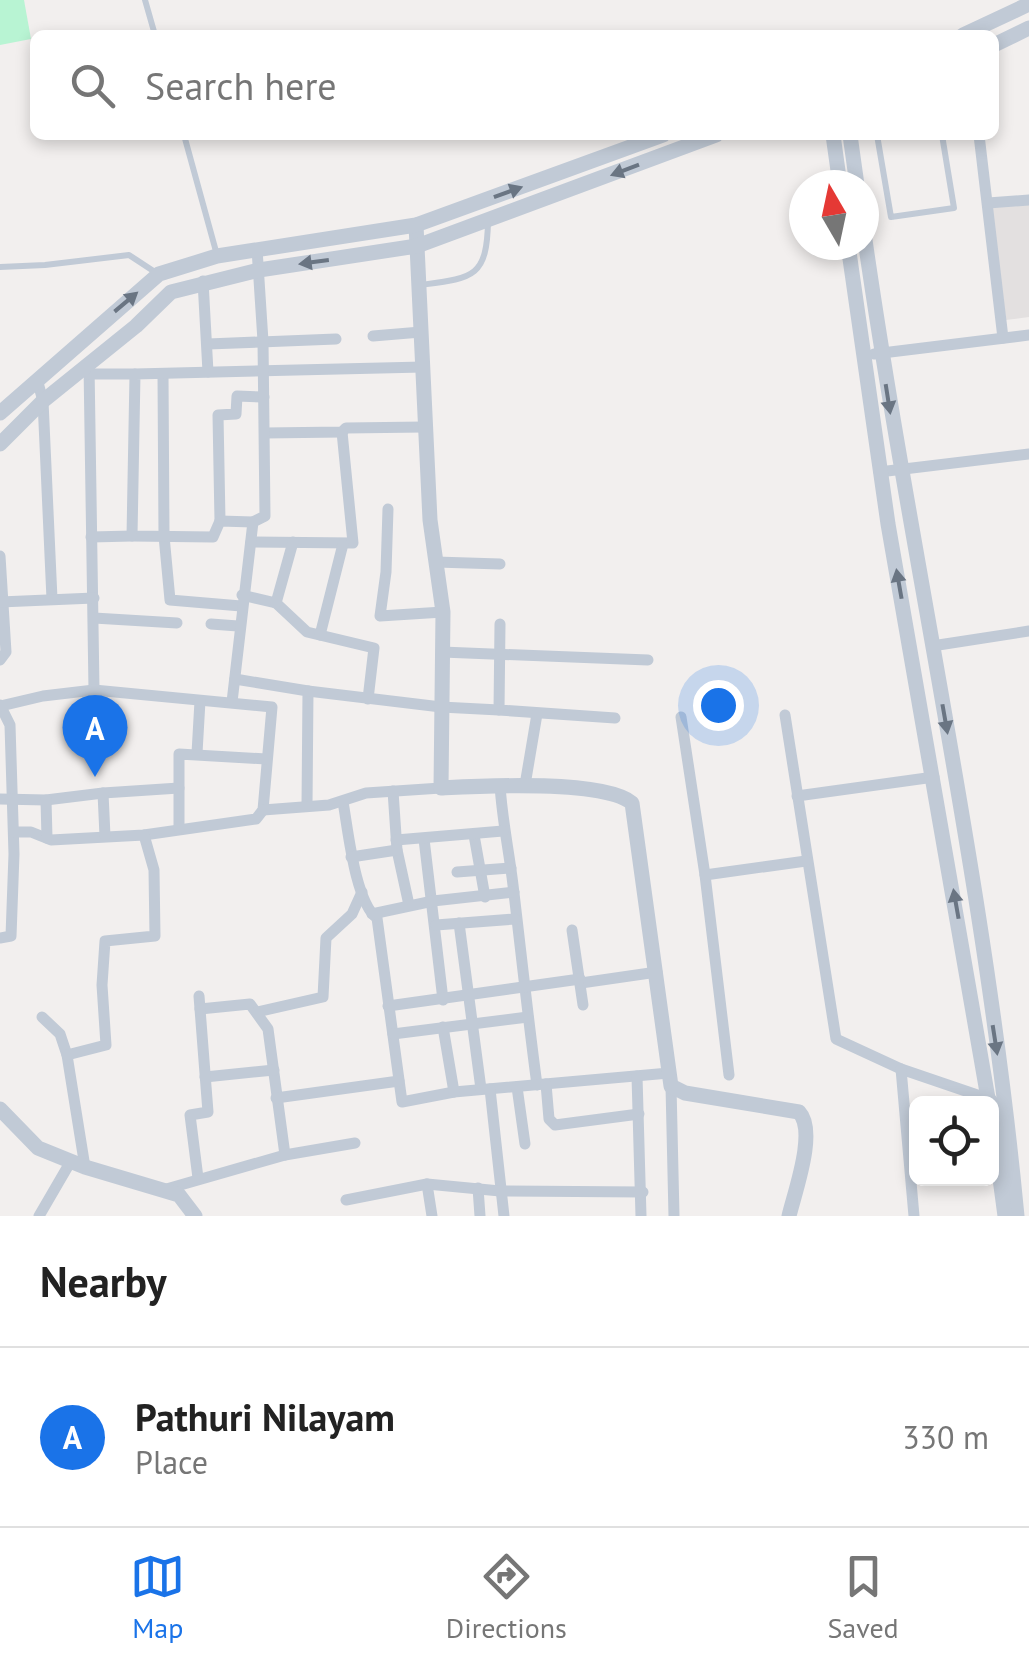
<!DOCTYPE html>
<style>
:root{--surface:#fff;--page:#f6f6f6;--text:#222;--muted:#767676;--line:#e0e0e0;--accent:#1a73e8}
body{margin:0;font-family:"PT Sans",sans-serif;background:var(--page);color:var(--text)}
.controls{position:absolute;right:30px;bottom:30px;display:grid;overflow:hidden;border-radius:15px;box-shadow:0 5px 15px #0003}
.controls button{width:90px;height:90px;display:grid;place-items:center;padding:0;border:0;border-bottom:2px solid var(--line);background:var(--surface);color:var(--text);font:50px sans-serif}
.compass{position:absolute;left:789px;top:170px;width:90px;height:90px;border-radius:50%;background:var(--surface);box-shadow:0 5px 15px #0003;rotate:351deg}
.you{position:absolute;left:718px;top:705px;width:35px;height:35px;margin:-25px;border:8px solid #fff;border-radius:50%;background:#1a73e8;box-shadow:0 0 0 15px #1a73e833}
.badge{display:grid;place-items:center;width:65px;height:65px;border-radius:50%;background:var(--accent);color:#fff;font-size:32px;font-weight:700}
.pin{position:absolute;translate:-50% -82px;filter:drop-shadow(0 2px 5px #0008)}
.pin::after{content:'';position:absolute;top:52px;width:35px;height:30px;background:inherit;clip-path:polygon(0 0,100% 0,50% 100%)}
.list{margin:0;padding:0;list-style:none}
h2{display:flex;justify-content:space-between;align-items:center;height:130px;margin:0;padding:0 40px;font-size:42px}
h2 small{font-size:32px;font-weight:400;color:var(--muted)}
.list li{display:grid;grid-template-columns:65px 1fr auto;gap:30px;align-items:center;box-sizing:border-box;height:180px;padding:0 40px;border-top:2px solid var(--line)}
.list b{display:block;font-size:38px;white-space:nowrap}
.list p{margin:0;font-size:32px;white-space:nowrap;color:var(--muted)}
.list em{font-size:32px;font-style:normal;color:var(--muted)}
.icon{flex:none;width:55px;height:55px;fill:none;stroke:currentColor;stroke-width:2;stroke-linecap:round;stroke-linejoin:round}
.map{position:relative;flex:none;width:1029px;height:1216px;overflow:hidden}
.search{position:absolute;background:var(--surface);box-shadow:0 5px 15px #0003;left:30px;right:30px;top:30px;height:110px;display:flex;align-items:center;gap:25px;box-sizing:border-box;padding:0 35px;border-radius:15px;color:var(--muted);font-size:38px}
.sheet{height:310px;background:var(--surface)}
nav{display:flex;justify-content:space-around;align-items:center;box-sizing:border-box;height:140px;border-top:2px solid var(--line);background:var(--surface);font-size:28px;color:var(--muted)}
nav a{display:grid;justify-items:center;gap:5px}
nav .on{color:var(--accent)}
.map>svg:first-child{display:block}
</style>
<div class="map">
<svg width="1029" height="1216" viewBox="0 0 1029 1216">
<rect width="100%" height="100%" fill="#f2efee"/>
<polygon fill="#e3e0e0" points="1029,203 1029,317 1006,320 992,207"/>
<polygon fill="#b8f4d3" points="0,0 24,0 31,39 0,45"/>
<g fill="none" stroke-linecap="round" stroke-linejoin="round">
<g stroke="#c1cad6" stroke-width="6">
<polyline points="145,0 155,35"/>
<polyline points="184,135 217,255"/>
<polyline points="877,135 891,217 954,208 942,135"/>
<polyline points="0,267 45,265 129,255 158,274"/>
<path d="M420 285C473 278 487 278 488 221"/>
</g>
<g stroke="#c1cad6" stroke-width="11">
<polyline points="979,135 1003,338"/>
<polyline points="988,203 1029,200"/>
<polyline points="203,281 208,372"/>
<polyline points="373,336 421,332"/>
<polyline points="208,344 336,339"/>
<polyline points="874,354 1029,335"/>
<polyline points="89,365 94,690"/>
<polyline points="89,374 135,374"/>
<polyline points="163,374 164,536 170,600 241,606"/>
<polyline points="37,379 43,401 52,599"/>
<polyline points="265,433 342,432 346,428 424,427"/>
<polyline points="879,472 1029,454"/>
<polyline points="388,509 386,572 380,616 443,612"/>
<polyline points="220,521 218,415 236,414 237,396 264,397"/>
<polyline points="253,522 220,521 213,537 132,536 135,374 423,367"/>
<polyline points="91,537 132,536"/>
<polyline points="251,542 353,543 342,432"/>
<polyline points="0,556 6,652 0,660"/>
<polyline points="436,562 500,564"/>
<polyline points="242,595 276,603 307,632 374,648 368,699"/>
<polyline points="0,602 94,598"/>
<polyline points="276,603 293,542"/>
<polyline points="94,618 177,623"/>
<polyline points="211,624 238,626"/>
<polyline points="500,624 499,710 615,718"/>
<polyline points="320,635 343,544"/>
<polyline points="932,646 1029,631"/>
<polyline points="442,652 648,660"/>
<polyline points="235,679 308,691 307,806"/>
<polyline points="308,691 441,707 499,710"/>
<polyline points="232,702 253,522 265,516 263,341 257,249"/>
<polyline points="0,705 10,725 14,854 11,936 0,938"/>
<polyline points="1,706 43,696 94,690 272,707 263,810 256,819 144,835 51,840 31,832 14,832"/>
<polyline points="785,715 836,1039 901,1069 992,1100"/>
<polyline points="681,717 705,875 729,1075"/>
<polyline points="197,753 200,701"/>
<path d="M500 785C502 819 509 851 513 885 521 952 528 1018 537 1085"/>
<polyline points="525,785 537,714"/>
<polyline points="393,791 397,850 409,905"/>
<polyline points="103,793 179,788"/>
<polyline points="797,796 934,777"/>
<polyline points="0,799 46,800 103,793 105,836"/>
<polyline points="46,800 47,838"/>
<path d="M343 802C348 829 355 902 377 918L402 1102 454 1092 669 1073"/>
<polyline points="263,810 329,805 366,793 441,788"/>
<polyline points="179,828 179,754 266,759"/>
<polyline points="474,835 485,897"/>
<polyline points="424,839 443,1000"/>
<polyline points="396,840 503,831"/>
<polyline points="351,857 397,850"/>
<polyline points="457,872 511,868"/>
<polyline points="705,875 806,861"/>
<polyline points="372,914 433,901 514,892"/>
<polyline points="459,923 481,1089"/>
<polyline points="436,925 515,919"/>
<polyline points="572,930 583,1005"/>
<polyline points="581,983 657,972"/>
<polyline points="388,1006 580,979"/>
<polyline points="200,1009 250,1004 268,1029 285,1155"/>
<polyline points="257,1012 323,997 326,938 352,914 362,892"/>
<polyline points="42,1017 60,1034 67,1055 85,1167"/>
<polyline points="443,1027 454,1092"/>
<polyline points="393,1034 528,1017"/>
<polyline points="67,1055 106,1045 102,985 105,941 155,936 154,870 144,835"/>
<polyline points="901,1069 914,1216"/>
<polyline points="637,1076 641,1216"/>
<polyline points="205,1077 274,1070"/>
<polyline points="546,1084 549,1119 555,1125 639,1114"/>
<polyline points="671,1086 674,1216"/>
<polyline points="517,1087 525,1144"/>
<polyline points="490,1089 504,1216"/>
<polyline points="276,1098 399,1081"/>
<polyline points="198,1178 190,1115 208,1112 199,996"/>
<polyline points="427,1184 432,1216"/>
<polyline points="478,1188 480,1216"/>
<polyline points="163,1190 285,1155 355,1143"/>
<polyline points="346,1200 427,1184 500,1191 643,1192"/>
<polyline points="39,1216 71,1161"/>
</g>
<g stroke="#c1cad6" stroke-width="15">
<polyline points="963,35 1029,4"/>
<polyline points="994,45 1029,28"/>
<polyline points="833,135 840,185"/>
<polyline points="850,135 857,185"/>
<path d="M416 225 430 520 443 612 441 788C481 786 602 779 632 803L671 1086 685 1093 799 1112C817 1131 795 1191 789 1216"/>
<path d="M864 233C911 561 986 886 1017 1216"/>
<polyline points="848,245 888,524 989,1104"/>
<polyline points="0,413 159,274 217,256 416,225 663,135"/>
<polyline points="0,444 43,401 136,326 171,292 259,270 417,246 716,135"/>
<polyline points="0,1109 38,1148 85,1167 179,1195 195,1216"/>
<polyline points="992,1119 1005,1216"/>
</g>
</g>
<defs><path id="oneway-solid" d="M-6-.8H1V-3.2L6.5 0L1 3.2V.8H-6Z" transform="scale(2.5)"/></defs>
<g fill="#6a7583">
<use href="#oneway-solid" transform="translate(625 170) rotate(159)"/>
<use href="#oneway-solid" transform="translate(508 192) rotate(-20)"/>
<use href="#oneway-solid" transform="translate(314 262) rotate(172)"/>
<use href="#oneway-solid" transform="translate(126 302) rotate(-40)"/>
<use href="#oneway-solid" transform="translate(888 399) rotate(81)"/>
<use href="#oneway-solid" transform="translate(899 584) rotate(-100)"/>
<use href="#oneway-solid" transform="translate(945 719) rotate(80)"/>
<use href="#oneway-solid" transform="translate(956 904) rotate(-100)"/>
<use href="#oneway-solid" transform="translate(995 1040) rotate(81)"/>
</g>
</svg>
<div class="controls">
<button><svg class="icon" aria-label="locate" viewBox="0 0 24 24"><circle cx="12" cy="12" r="6"/><path d="M12 2v4M12 18v4M2 12h4M18 12h4"/></svg></button>
</div>
<svg class="compass" viewBox="-18 -18 36 36"><path d="M0-13l5 13h-10z" fill="#e53935"/><path d="M0 13l5-13h-10z" fill="#767676"/></svg>
<div class="you"></div>
<div class="pin badge" style="left:95px;top:777px">A</div>
<div class="search"><svg class="icon" aria-label="search" viewBox="0 0 24 24"><circle cx="10" cy="10" r="6"/><path d="M15 15l6 6"/></svg>Search here</div>
</div>
<section class="sheet">
<h2>Nearby<small></small></h2>
<ul class="list">
<li><span class="badge">A</span><div><b>Pathuri Nilayam</b><p>Place</p></div><em>330 m</em></li>
</ul>
</section>
<nav>
<a class="on"><svg class="icon" aria-label="map" viewBox="0 0 24 24"><path d="M3 6l6-2 6 2 6-2v14l-6 2-6-2-6 2zM9 4v14M15 6v14"/></svg>Map</a>
<a><svg class="icon" aria-label="directions" viewBox="0 0 24 24"><path d="M12 3l9 9-9 9-9-9zM9 14v-3h6M13 9l2 2-2 2"/></svg>Directions</a>
<a><svg class="icon" aria-label="saved" viewBox="0 0 24 24"><path d="M7 4h10v16l-5-4-5 4z"/></svg>Saved</a>
</nav>
